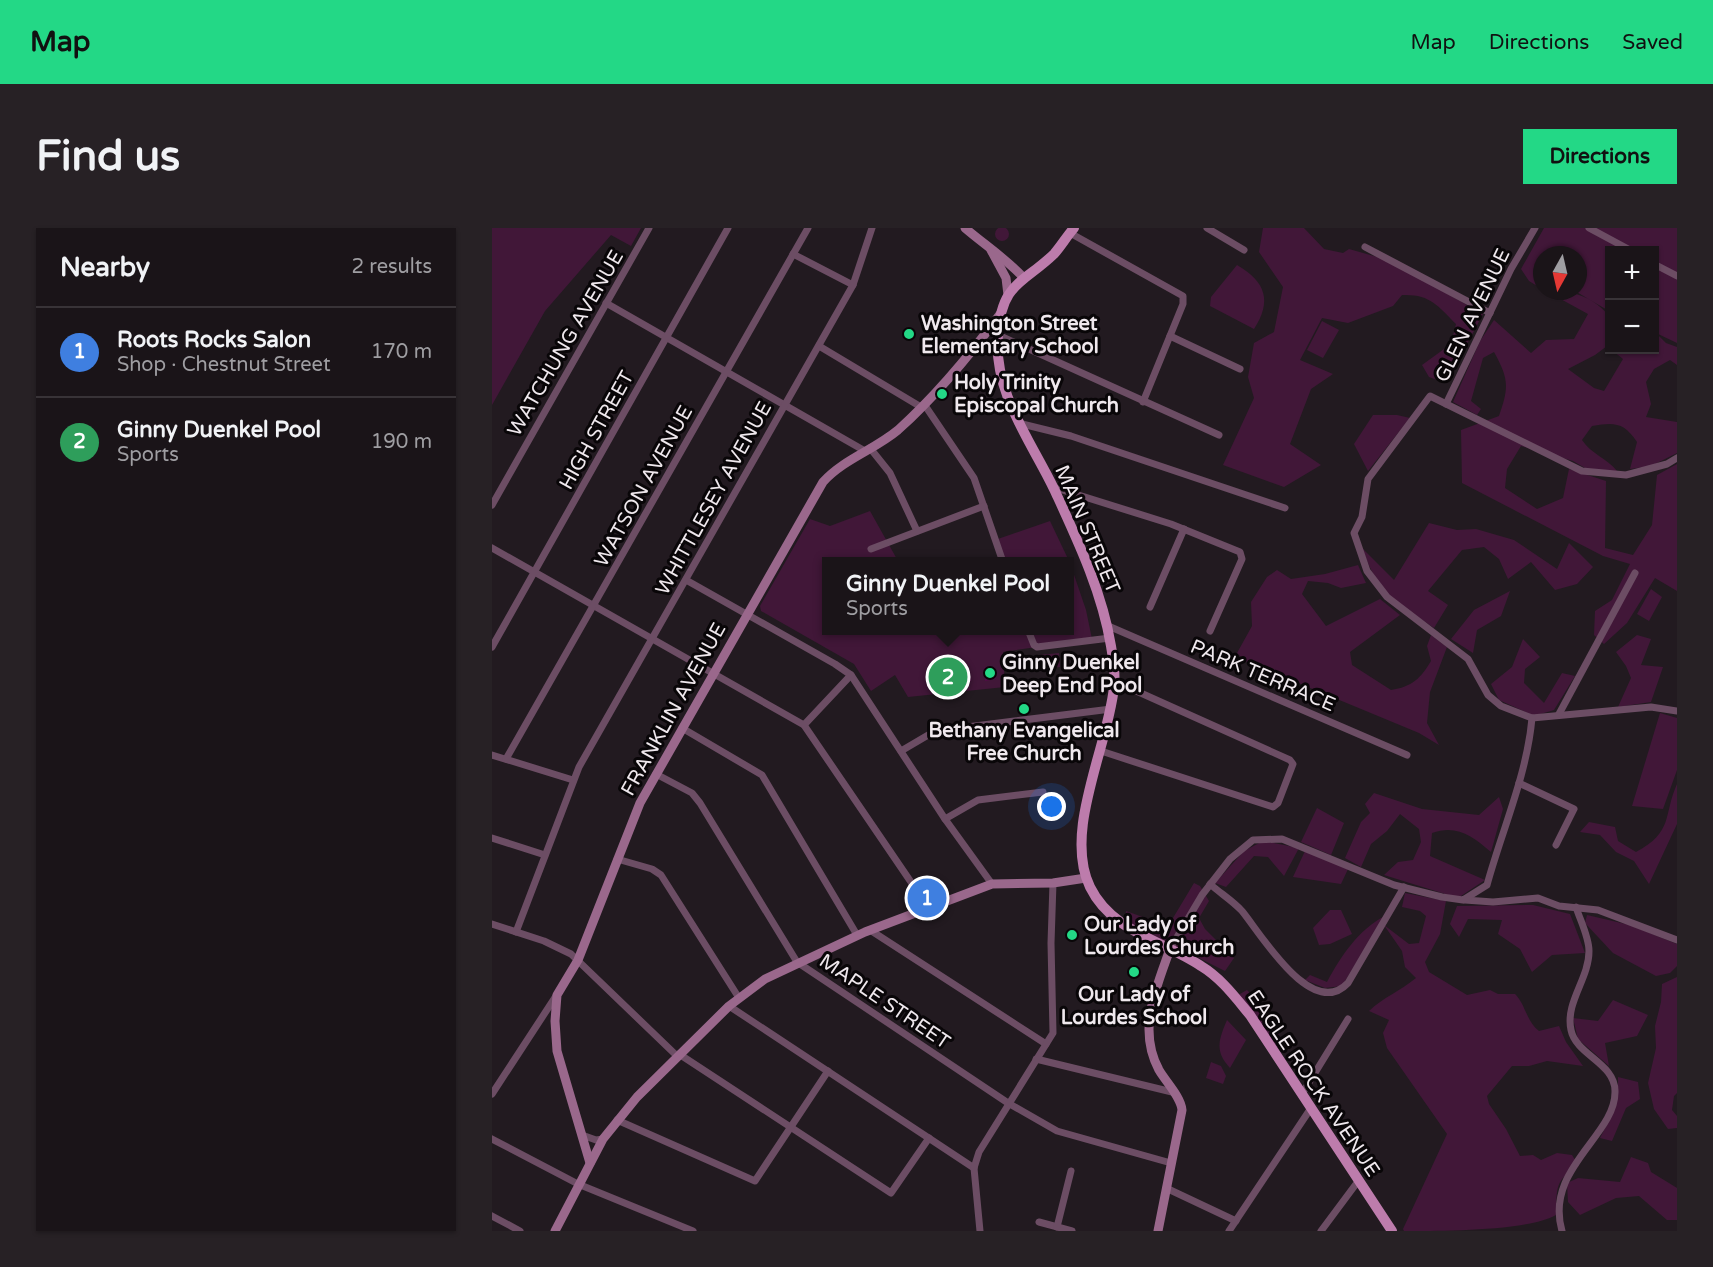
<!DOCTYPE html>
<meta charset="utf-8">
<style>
:root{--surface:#1a1418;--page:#272125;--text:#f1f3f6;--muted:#9f9ea2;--line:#383337;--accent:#23d886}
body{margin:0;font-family:"Varela Round",sans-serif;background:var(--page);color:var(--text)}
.controls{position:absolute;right:18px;top:18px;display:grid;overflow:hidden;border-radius:0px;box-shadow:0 2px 4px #0004}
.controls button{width:54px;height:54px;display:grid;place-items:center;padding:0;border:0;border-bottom:2px solid var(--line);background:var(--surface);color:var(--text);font:30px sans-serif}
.compass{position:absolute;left:1041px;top:18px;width:54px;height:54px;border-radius:50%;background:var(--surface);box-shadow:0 2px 4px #0004;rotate:188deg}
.you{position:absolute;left:560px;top:579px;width:21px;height:21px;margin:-15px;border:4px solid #fff;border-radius:50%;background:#1a73e8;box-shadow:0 0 0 9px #1a73e833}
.badge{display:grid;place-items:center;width:39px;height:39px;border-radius:50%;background:var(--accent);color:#fff;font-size:20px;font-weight:700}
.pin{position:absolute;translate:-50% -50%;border:3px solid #fff;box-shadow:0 2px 6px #0006}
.popup{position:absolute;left:330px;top:329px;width:252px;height:78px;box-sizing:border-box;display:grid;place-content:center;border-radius:0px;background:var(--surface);filter:drop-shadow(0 2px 4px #0005);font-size:20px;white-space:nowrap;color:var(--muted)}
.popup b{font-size:22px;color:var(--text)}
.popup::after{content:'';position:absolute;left:50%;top:100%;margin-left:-12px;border:12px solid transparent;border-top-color:var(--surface)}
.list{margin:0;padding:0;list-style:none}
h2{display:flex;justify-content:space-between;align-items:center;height:78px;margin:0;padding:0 24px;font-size:26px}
h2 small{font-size:20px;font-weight:400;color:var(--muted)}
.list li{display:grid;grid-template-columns:39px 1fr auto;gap:18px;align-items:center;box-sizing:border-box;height:90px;padding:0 24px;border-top:2px solid var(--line)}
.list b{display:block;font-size:22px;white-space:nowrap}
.list p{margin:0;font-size:20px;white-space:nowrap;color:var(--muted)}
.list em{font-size:20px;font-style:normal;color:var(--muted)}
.map{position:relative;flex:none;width:1185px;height:1003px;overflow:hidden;border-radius:0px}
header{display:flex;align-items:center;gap:36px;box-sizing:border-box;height:84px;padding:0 30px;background:var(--accent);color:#111}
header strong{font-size:28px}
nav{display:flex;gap:33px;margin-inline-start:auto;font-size:21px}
.intro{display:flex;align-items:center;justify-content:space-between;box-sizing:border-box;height:144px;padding:0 36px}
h1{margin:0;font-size:42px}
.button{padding:15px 27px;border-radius:0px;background:var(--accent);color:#111;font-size:21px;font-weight:700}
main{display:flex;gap:36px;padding:0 36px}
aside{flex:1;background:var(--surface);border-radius:0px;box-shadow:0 2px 4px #0004}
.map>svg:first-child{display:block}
</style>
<header>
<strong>Map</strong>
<nav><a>Map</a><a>Directions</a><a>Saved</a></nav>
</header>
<div class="intro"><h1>Find us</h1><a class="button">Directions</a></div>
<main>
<aside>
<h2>Nearby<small>2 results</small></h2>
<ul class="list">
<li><span class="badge" style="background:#3f7fe0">1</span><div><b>Roots Rocks Salon</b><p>Shop · Chestnut Street</p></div><em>170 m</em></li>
<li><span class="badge" style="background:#2e9e5b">2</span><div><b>Ginny Duenkel Pool</b><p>Sports</p></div><em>190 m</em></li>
</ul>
</aside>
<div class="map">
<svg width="1185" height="1003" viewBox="0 0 1185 1003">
<rect width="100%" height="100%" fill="#221a20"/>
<g fill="#411738">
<circle cx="510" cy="6" r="7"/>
<polygon points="0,0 149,0 139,18 119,7 53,83 0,177"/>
<path d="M771 0H812L832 21 851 25 857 21 896 32 991 86 954 155 937 149 930 137 959 116 964 96C945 77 938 66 910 67L901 78 856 95 830 90 808 132 841 146 819 161 798 216 829 237 792 259 731 237 762 170 756 149 762 115 782 104 791 59 767 24Z"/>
<path d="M1052 0H1185V115L1164 105 1174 115 1185 119V137L1178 132 1162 141 1154 154 1159 176 1154 189 1185 194V225L1159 238 1138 241 1145 214C1132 194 1122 194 1100 198L1090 212C1099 226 1115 230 1125 243H1098L1081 233 1029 218 1015 241 1013 260 1045 281 1071 270 1077 241 1114 253 1113 320 1141 327 1160 297 1165 247 1185 236V363L1163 350 1135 395 1112 416 1102 407 1103 383 1120 372 1138 336 1111 328 970 255 969 202 1007 188C1017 159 1017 151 1002 124L991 130 979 173 989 181 985 187 961 174 988 113 1002 92 1039 125 1054 112 1082 111 1096 86 1054 63C1082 63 1097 67 1117 87V120L1115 118 1103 127 1076 141 1102 160 1112 163 1131 131 1120 122H1162V22H1118L1117 83 1083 63H1086V27H1050V61L1037 53 1029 41Z"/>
<path d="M745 37C774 54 780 73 762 101L718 78 719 69Z"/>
<polygon points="830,93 847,102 831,130 815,122"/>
<polygon points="881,187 905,187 918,190 876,243 862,216"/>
<polygon points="378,283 406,333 334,334 334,402 462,402 465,407 477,402 578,402 578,335 594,382 600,411 511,424 513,459 416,469 403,447 379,463 362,436 269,383 268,378 318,291 338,298"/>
<polygon points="558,293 577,333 511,333 503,312"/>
<path d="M937 295 965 302 984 301 1022 312 1065 341 1077 315 1101 339 1085 356 1063 362 1039 334 1016 351 1007 331 992 319 970 322 936 363 956 377 942 400C902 372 887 368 870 320L902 352Z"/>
<path d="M866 337 874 355 849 360 836 355 816 353 810 366 834 398 888 371 908 387 858 424 860 437 899 462C920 459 929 450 939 433L935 418 939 407 955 419 938 464 935 495 947 517 927 505 753 433 745 425 760 398 759 374 775 349 785 342 799 351 833 346Z"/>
<polygon points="1159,361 1170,369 1157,393 1145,386"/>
<polygon points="1018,363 1009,388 985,402 981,425 959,411 982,382"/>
<polygon points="1145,407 1159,411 1149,437 1171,439 1159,474 1126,479 1139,450 1134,438 1124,424"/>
<polygon points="1031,411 1048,429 1033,441 1032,455 1052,475 1070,445 1083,448 1062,482 1042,488 1007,472 999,456 1020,439"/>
<polygon points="567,425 568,439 549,441 547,427"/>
<polygon points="1168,485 1185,490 1185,542 1171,581 1140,578"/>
<path d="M1185 556V596L1157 656 1142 633 1124 624 1108 607 1088 604 1097 594 1123 599 1126 613 1144 624C1182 604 1171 587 1185 556Z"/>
<path d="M882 565 930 581 987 587 1007 569 1011 581 999 624C981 608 964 596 940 605L938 628 993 652 966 670 892 647 906 634 921 632 929 614 927 601 908 586 895 603 879 616 869 639 853 630 869 594 878 585 873 576Z"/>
<polygon points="825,580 852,595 839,627 809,614"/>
<polygon points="771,613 807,620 792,648 776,629 762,628 734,659 723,655 752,623"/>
<polygon points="813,623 856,641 849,656 801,649"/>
<polygon points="702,655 708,658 717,673 707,690 713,701 742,730 733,743 633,693 634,683 673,697 678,695"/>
<path d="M913 665 954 673 948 706 933 734 937 744 975 767 998 762 1006 766H1023C1034 777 1034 793 1047 803L1067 798 1074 814 1091 838 1055 833 1037 838H1020L995 868 997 876 1014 901 1028 928 1041 927 1049 932 1065 925 1080 927 1087 938C1062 952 1065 961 1064 987 1036 1003 951 1003 912 1003L911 1001 955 906 895 820 891 805 897 792 877 783C892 769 908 763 924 750L913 739 910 723 892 697 917 716 927 715 934 688 928 683 910 679Z"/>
<polygon points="1041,677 1078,686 1093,725 1060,727 1040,744 1028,721 1006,706 1010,692 976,691 967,709 958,696 965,678"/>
<polygon points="838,682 849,682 860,706 838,716 827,717 821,700"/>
<polygon points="1095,687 1138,697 1185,716 1185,738 1178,745 1164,748 1121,725 1093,695"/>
<path d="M893 688 850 758 833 760 813 752 818 747 835 754C849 728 867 701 893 688Z"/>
<polygon points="1185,749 1185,865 1182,868 1180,882 1185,888 1185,900 1176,901 1162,881 1156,855 1164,820 1163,798 1169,774 1170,756"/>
<polygon points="755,762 788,797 786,820 746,767"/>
<polygon points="1121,772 1156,787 1145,808 1113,815 1117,838 1086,811 1081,790 1106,793"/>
<path d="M735 792 754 812 738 840C722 823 727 811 735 792Z"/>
<polygon points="719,834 729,838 734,848 731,856 714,850"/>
<path d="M1126 849 1146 854 1148 871 1134 880 1120 913 1108 910C1119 889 1127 873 1126 849Z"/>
<polygon points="1139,929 1156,935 1159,944 1185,960 1185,992 1175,992 1147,968 1124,970 1088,987 1076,974 1075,955 1086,950 1128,954"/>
</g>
<g fill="#520c46">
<polygon points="460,434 462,444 477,442 479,453 435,458 434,445 450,444 450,435"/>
<polygon points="492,439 503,439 504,451 493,453"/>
</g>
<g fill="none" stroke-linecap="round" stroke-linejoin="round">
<g stroke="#6c4d64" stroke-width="7">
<polyline points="715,0 752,22"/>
<polyline points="1097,0 1138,22"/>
<polyline points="578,5 691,68 691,76 651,174"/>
<polyline points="873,19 998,85"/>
<polyline points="301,26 361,57"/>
<polyline points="1162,36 1185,48"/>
<polyline points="114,75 373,223"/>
<polyline points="506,107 727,207"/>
<polyline points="678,108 748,141"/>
<polyline points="327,118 429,179"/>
<polyline points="432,176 482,250 511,334"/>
<polyline points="954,176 1019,41 1043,0"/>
<polyline points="526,195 579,208 793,280"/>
<polyline points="378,220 398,245 425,303"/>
<polyline points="1185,230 1175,236 1134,247 1090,243 938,168 876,251 870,289 862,305 875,343 895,369 976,431 996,467 1009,478 1040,490 1159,479 1185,483"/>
<polyline points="561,259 679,296 748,324 750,331 718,403"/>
<polyline points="0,277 157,0"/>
<polyline points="0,320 312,497 438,682"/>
<polyline points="379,321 492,278"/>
<polyline points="194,352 343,436 359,447 453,591 500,656"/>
<polyline points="658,379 692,301"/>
<polyline points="614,397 915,527"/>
<polyline points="536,402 542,417 545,419 618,410"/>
<polyline points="0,419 236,0"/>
<polyline points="1067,486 1143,345"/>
<polyline points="312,497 359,447"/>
<polyline points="190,500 270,547 365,707"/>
<polyline points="409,523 443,503 619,481"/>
<polyline points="609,523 781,579 786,575 801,536 798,532 622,453"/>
<polyline points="0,527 81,552"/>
<polyline points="14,531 316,0"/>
<polyline points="164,546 200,565 208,575 305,734 516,875 565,903 679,935"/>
<polyline points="1027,555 1082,581 1064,617"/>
<polyline points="453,591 486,572 551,564"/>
<polyline points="0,610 53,627"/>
<polyline points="125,631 160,641 169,647 247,770"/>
<path d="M718 656C728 665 741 673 750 683 769 706 820 793 856 755L912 659"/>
<polyline points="973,672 1001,674 1046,670 1067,678 1106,682 1185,712"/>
<polyline points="0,696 52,713 79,726 185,828"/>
<polyline points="378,702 554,816"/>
<polyline points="24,704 87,539 361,57 380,0"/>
<path d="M678 721 710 667 738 631 761 612 790 611 902 657 950 669 971 672 995 657C1010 602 1035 547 1040 490"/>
<polyline points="237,778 482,940"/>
<polyline points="187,826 399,965 437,910"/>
<polyline points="544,831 680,864"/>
<polyline points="0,866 64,768"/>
<polyline points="810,866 856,791"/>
<polyline points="125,892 263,953 336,843"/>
<polyline points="90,907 104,912 111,911"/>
<polyline points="0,911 86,956 201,1003"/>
<polyline points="674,960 744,993"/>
<polyline points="0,988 28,1003"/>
<polyline points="547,994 580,1003"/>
<polyline points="565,999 579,943"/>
<polyline points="488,1003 482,940 487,924 561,805 559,715 561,655"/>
<polyline points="737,1003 819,880"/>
<polyline points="829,1003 867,952"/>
<path d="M1070 1003C1052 940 1124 908 1123 863 1123 835 1084 827 1079 802 1073 774 1097 751 1097 723 1097 709 1088 692 1084 679"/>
</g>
<g stroke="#9a688c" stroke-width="9">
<path d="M473 0C493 17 513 30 531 49"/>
<polyline points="499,22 514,50 516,67"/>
<path d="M98 935 65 823 63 793 65 767 86 732 148 575 331 254C352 231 382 222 406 202 445 167 478 127 509 85"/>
<polyline points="63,1003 111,911 145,869 237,778 273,751 373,704 500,656 561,655 594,650"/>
<path d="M666 1003 690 882C689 869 674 854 667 842 645 801 664 761 678 721"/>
</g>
<path stroke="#bd7cac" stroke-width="10" d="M582 0C575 8 569 18 562 26 531 56 510 54 506 106 501 165 538 211 562 261 585 311 610 363 619 418 621 431 624 446 622 459 616 519 571 603 598 659 620 704 670 712 709 738 729 750 743 769 758 787L900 1003"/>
</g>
<g fill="#23d886" stroke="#090608" stroke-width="2">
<circle cx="417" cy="106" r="6"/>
<circle cx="450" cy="166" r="6"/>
<circle cx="498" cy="445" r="6"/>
<circle cx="532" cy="481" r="6"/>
<circle cx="580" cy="707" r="6"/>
<circle cx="642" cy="744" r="6"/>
</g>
<g text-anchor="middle" stroke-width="6" stroke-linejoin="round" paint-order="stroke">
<g font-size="20" fill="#efe8ed" stroke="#090608">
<text transform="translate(980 87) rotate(-64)" y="7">GLEN AVENUE</text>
<text transform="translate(73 115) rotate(-60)" y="7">WATCHUNG AVENUE</text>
<text transform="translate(104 202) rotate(-61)" y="7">HIGH STREET</text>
<text transform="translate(151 258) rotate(-61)" y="7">WATSON AVENUE</text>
<text transform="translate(221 270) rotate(-61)" y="7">WHITTLESEY AVENUE</text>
<text transform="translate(596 301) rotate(67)" y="7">MAIN STREET</text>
<text transform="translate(771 447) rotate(23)" y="7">PARK TERRACE</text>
<text transform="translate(181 481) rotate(-61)" y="7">FRANKLIN AVENUE</text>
<text transform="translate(393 773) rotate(34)" y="7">MAPLE STREET</text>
<text transform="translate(822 855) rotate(56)" y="7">EAGLE ROCK AVENUE</text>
</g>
<g font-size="20" font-weight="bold" fill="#efe8ed" stroke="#090608" text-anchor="start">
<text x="429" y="102">Washington Street<tspan x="429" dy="23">Elementary School</tspan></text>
<text x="462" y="161">Holy Trinity<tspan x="462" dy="23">Episcopal Church</tspan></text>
<text x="510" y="441">Ginny Duenkel<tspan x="510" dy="23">Deep End Pool</tspan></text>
<text x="532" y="509" text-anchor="middle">Bethany Evangelical<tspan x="532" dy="23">Free Church</tspan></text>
<text x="592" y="703">Our Lady of<tspan x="592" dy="23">Lourdes Church</tspan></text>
<text x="642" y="773" text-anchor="middle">Our Lady of<tspan x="642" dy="23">Lourdes School</tspan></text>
</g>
</g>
</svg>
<div class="controls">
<button>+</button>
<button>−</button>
</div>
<svg class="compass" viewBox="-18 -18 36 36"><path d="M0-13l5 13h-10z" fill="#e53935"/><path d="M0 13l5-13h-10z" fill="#9f9ea2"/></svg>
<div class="you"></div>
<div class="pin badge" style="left:435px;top:670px;background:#3f7fe0">1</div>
<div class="pin badge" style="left:456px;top:449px;background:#2e9e5b">2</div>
<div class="popup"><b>Ginny Duenkel Pool</b>Sports</div>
</div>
</main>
